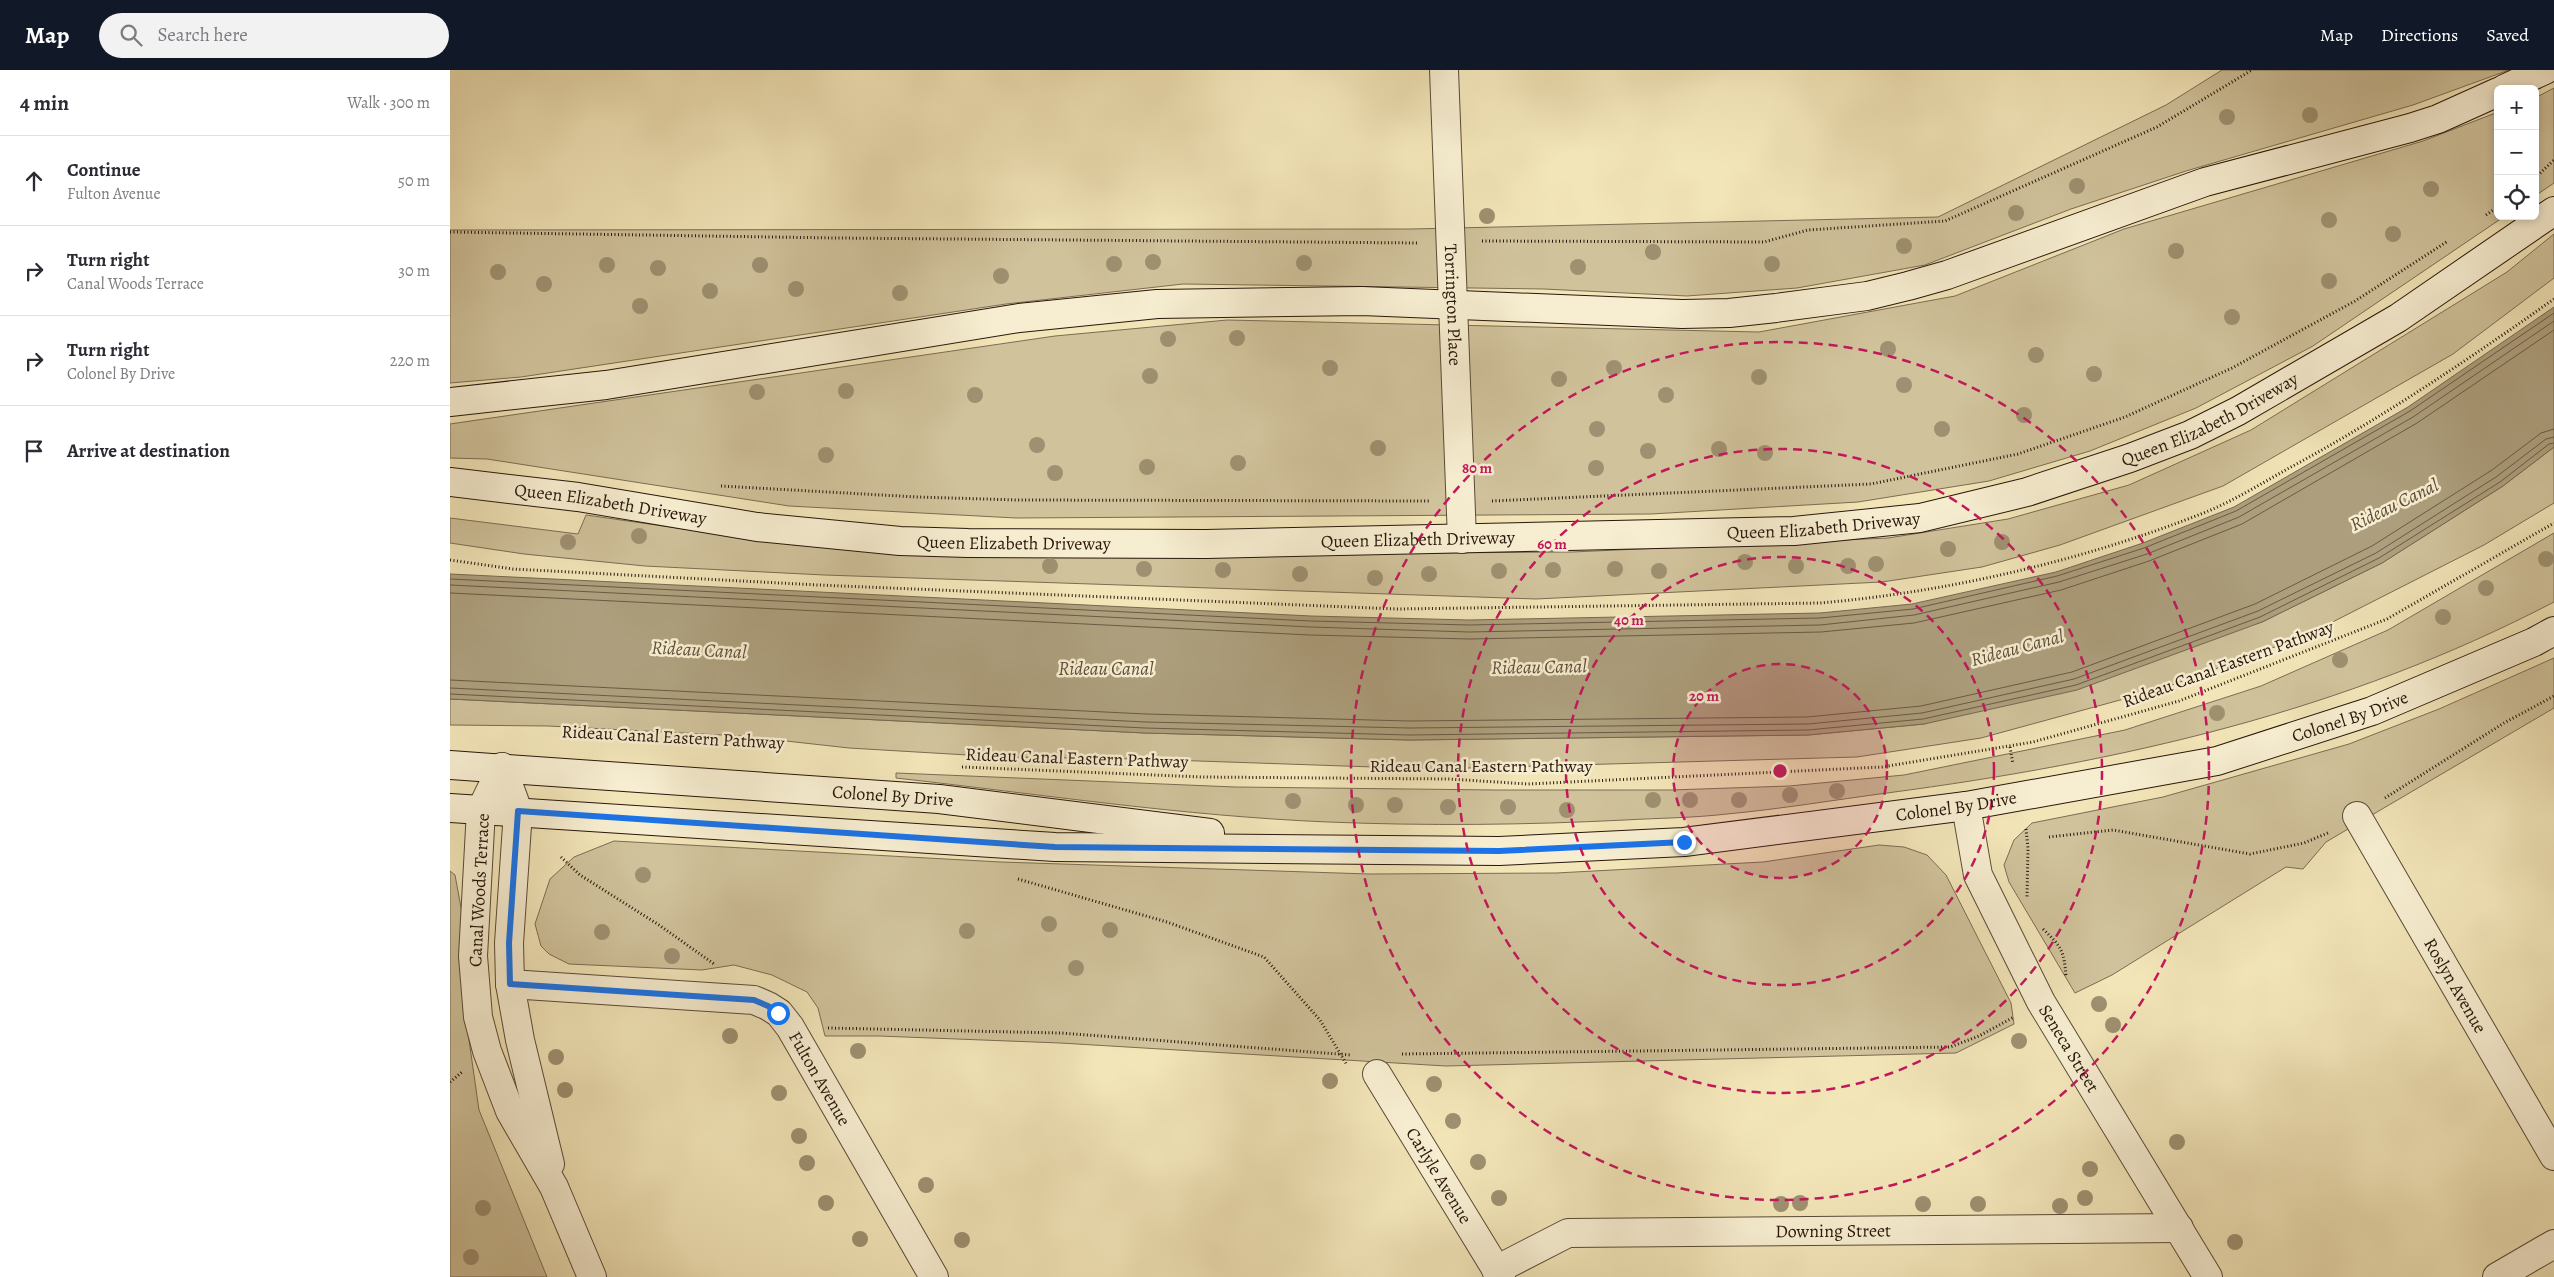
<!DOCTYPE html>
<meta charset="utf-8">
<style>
:root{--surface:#fff;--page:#f2f2f3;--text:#2b2b33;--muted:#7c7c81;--line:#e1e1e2;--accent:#111827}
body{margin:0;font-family:Alegreya,serif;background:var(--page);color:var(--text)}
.controls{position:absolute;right:15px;top:15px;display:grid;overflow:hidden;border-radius:8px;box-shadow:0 2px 8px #0003}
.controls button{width:45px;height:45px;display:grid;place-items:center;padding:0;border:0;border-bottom:1px solid var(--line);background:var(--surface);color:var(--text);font:25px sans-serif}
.stop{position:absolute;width:15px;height:15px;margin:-11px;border:4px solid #1a73e8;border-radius:50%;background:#fff}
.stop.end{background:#1a73e8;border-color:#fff;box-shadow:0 1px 5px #0008}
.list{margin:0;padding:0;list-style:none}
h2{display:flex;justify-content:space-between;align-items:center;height:65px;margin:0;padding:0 20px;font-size:21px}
h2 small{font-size:16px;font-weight:400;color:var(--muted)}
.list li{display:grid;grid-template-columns:32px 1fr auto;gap:15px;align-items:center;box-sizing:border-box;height:90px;padding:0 20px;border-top:1px solid var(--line)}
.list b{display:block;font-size:19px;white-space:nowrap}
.list p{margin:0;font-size:16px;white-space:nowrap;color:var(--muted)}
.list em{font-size:16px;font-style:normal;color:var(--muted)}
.icon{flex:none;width:28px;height:28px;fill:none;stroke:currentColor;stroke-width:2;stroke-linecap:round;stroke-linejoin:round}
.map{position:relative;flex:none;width:2104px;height:1207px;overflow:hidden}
header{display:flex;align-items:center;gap:30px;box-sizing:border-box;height:70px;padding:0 25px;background:var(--accent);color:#fff}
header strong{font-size:24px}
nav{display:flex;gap:28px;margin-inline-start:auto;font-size:18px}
.search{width:350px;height:45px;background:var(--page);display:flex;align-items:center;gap:12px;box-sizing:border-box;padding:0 18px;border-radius:28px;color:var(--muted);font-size:19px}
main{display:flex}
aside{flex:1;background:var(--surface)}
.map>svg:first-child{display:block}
</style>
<header>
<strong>Map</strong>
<div class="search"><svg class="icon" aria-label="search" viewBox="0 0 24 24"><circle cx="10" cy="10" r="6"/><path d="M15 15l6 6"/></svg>Search here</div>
<nav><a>Map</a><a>Directions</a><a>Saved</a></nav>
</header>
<main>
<aside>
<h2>4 min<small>Walk · 300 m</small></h2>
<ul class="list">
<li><svg class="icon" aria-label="ahead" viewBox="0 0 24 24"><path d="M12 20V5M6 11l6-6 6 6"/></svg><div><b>Continue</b><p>Fulton Avenue</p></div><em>50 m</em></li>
<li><svg class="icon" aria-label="right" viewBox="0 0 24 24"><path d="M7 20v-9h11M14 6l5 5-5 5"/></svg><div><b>Turn right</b><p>Canal Woods Terrace</p></div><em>30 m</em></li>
<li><svg class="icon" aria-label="right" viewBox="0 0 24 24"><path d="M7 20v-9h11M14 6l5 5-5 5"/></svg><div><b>Turn right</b><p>Colonel By Drive</p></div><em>220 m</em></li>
<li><svg class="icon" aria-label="arrive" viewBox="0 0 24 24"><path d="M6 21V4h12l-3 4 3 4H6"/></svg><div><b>Arrive at destination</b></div></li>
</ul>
</aside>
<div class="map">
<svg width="2104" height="1207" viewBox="0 0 2104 1207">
<rect width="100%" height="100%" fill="#f2e5b8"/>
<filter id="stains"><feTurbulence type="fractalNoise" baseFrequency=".004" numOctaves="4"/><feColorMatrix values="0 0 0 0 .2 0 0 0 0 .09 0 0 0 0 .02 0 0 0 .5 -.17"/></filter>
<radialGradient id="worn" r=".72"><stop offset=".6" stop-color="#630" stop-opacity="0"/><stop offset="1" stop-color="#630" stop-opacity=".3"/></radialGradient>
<g fill="#d0c29b" stroke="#7c6c53">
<polygon points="1772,0 2059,0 1963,35 1736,101 1621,139 1475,195 1347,218 1237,226 1094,219 733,214 556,234 71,307 0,313 0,160 961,159 1488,147 1716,35"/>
<polygon points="2104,18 2104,113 2085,126 2085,28"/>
<polygon points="2048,42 2048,146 2055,146 1863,276 1746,338 1640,381 1539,411 1408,432 1201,444 566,448 339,436 37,389 0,388 0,354 605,266 777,250 1309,262 1505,226 1674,159 1973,71"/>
<polygon points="2104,164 2104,208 2003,284 1773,416 1610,475 1532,497 1432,512 1086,529 374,505 195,496 74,484 0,473 0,448 128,464 136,445 346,475 526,486 1122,482 1438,468 1558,449 1679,415 1801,360 2057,202"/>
<polygon points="2104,377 2104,433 2034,475 1857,565 1714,618 1531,668 1407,687 982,699 690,689 551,687 399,678 291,666 98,656 0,655 0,629 695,663 959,670 1358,665 1474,654 1812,552 1932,493 2053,416"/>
<path d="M2104 463V532C1893 642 1671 692 1437 723 1384 730 1331 739 1277 744 1243 748 1209 748 1175 750 1076 755 977 756 878 752 733 746 589 724 446 708V703L785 717 1046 720H1221L1339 716 1454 705 1675 660 1811 616 1938 560Z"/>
<polygon points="2104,588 2104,638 1876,772 1853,799 1836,797 1662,905 1625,923 1559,812 1554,795 1564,770 1582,753 1713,727 1899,674 1989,639"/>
<polygon points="164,771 551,792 919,804 1106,803 1313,792 1429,775 1454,777 1477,785 1496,805 1561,933 1564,954 1506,983 996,996 610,973 429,966 375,966 368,938 357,922 322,905 284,895 252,900 119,894 99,884 91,876 85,854 100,809 124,787"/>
<polygon points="0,801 5,805 14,854 13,928 29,1040 97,1207 0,1207"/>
</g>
<polygon fill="#ad9f7d" stroke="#78684f" points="2104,237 2104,377 2053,416 1932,493 1812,552 1627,620 1474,654 1358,665 959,670 695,663 0,629 0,504 861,546 1019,550 1370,543 1462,534 1606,502 1693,473 1784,437 1958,337"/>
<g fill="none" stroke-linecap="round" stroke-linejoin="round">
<g stroke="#6a5a44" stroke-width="1">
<polyline points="0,509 861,551 1019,555 1370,548 1463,539 1607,506 1694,478 1786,441 1960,341 2104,243"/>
<polyline points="0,515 861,557 1019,562 1370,555 1464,545 1609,512 1697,484 1789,447 1963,347 2104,251"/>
<polyline points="0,523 860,565 1019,569 1371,562 1464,553 1611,520 1699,491 1792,454 1967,353 2104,260"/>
<polyline points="0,610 696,644 959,651 1357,647 1471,636 1622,602 1805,534 1922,476 2042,400 2091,363 2104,359"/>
<polyline points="0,618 696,652 959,658 1358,654 1472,643 1624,609 1808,541 1926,483 2046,407 2096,369 2104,367"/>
<polyline points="0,624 695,658 959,665 1358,660 1473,649 1626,615 1810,547 1929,488 2050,412 2099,374 2104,373"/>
</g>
<defs>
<g id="minor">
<path id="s1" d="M994 0 1012 469"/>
<polyline points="52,697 31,740 23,886 28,947 37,981 60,1041 104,1117 142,1207"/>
<polyline points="52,697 68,741 59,873 60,914 70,970 100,1094"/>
<path id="s2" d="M1516 736 1528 805 1591 932 1758 1207"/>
<path id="s3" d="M1907 746 2104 1086"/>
<path id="s4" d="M60 914 304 930 318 936 329 943 340 957 484 1207"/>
<path id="s5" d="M927 1004 1051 1207"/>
<path id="s6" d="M1046 1200 1118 1163 1729 1158"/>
<polyline points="2047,1207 2104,1174"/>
</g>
<g id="secondary">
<polyline points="2054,19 2095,0"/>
<polyline points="0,332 156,315 569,248 707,234 912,231 1232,244 1279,243 1326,238 1417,226 1458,216 1497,205 1755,112 1960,58 1988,49 2048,22"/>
<path id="s7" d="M0 412 128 427 307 457 450 471 518 473 756 474 1344 461 1470 448 1577 422 1680 388 1740 365 1788 341 1948 248 2104 141"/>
<path id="s8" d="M0 695 489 729 760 763"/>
<path id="s9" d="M0 738 605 777 1049 781 1234 772 1516 736 1767 691 1922 641 2084 572 2104 561"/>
</g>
</defs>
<use href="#minor" stroke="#5a4a36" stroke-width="30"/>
<use href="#secondary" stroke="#28160b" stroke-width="30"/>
<g stroke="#28160b" stroke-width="3" stroke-dasharray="1 2.5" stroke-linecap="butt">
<polyline points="2085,108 2104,90"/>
<polyline points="2036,145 2048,137"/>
<polyline points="0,162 386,168 968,173"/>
<polyline points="1032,171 1314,172 1358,160 1495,151 1707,57 1802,0"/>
<polyline points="271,416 467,427 568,430 979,431"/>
<polyline points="1042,431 1421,414 1568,384 1675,347 1782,298 1905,231 1998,171"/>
<path d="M0 490 63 499 368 515 947 539 1370 533C1498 522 1631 491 1751 444 1782 432 1812 413 1841 397 1932 348 2019 289 2104 229"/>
<polyline points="1560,677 1563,694"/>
<polyline points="512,697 752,707 999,709 1078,714 1432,697 1583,672 1729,631 1937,549 2104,453"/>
<polyline points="1935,728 2054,653 2104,626"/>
<polyline points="1576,759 1578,778 1577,827"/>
<polyline points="1599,767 1663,760 1800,784 1854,773 1880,762"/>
<polyline points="111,787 130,805 209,855 264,894"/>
<polyline points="568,809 717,852 814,887 870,950 897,995"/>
<path d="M1593 859C1612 877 1614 881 1616 907"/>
<polyline points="378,958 611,963 901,985"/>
<polyline points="952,984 1500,977 1529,966 1564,947"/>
<polyline points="0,1012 12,1002"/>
</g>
<use href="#minor" stroke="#f7eed1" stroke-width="28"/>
<use href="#secondary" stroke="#f7eed1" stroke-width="28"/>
</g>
<g fill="#9e9070">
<circle cx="1860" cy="45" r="8"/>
<circle cx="1777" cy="47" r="8"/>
<circle cx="1627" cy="116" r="8"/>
<circle cx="1981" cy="119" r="8"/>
<circle cx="1566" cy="143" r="8"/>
<circle cx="1037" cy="146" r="8"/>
<circle cx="1879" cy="150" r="8"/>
<circle cx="1943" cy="164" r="8"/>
<circle cx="1454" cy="176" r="8"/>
<circle cx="1726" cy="181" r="8"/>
<circle cx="1203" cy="182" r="8"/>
<circle cx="703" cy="192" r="8"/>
<circle cx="854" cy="193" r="8"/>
<circle cx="664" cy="194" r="8"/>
<circle cx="1322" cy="194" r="8"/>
<circle cx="157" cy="195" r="8"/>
<circle cx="310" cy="195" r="8"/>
<circle cx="1128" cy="197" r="8"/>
<circle cx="208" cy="198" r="8"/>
<circle cx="48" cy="202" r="8"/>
<circle cx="551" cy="206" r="8"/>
<circle cx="1879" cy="211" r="8"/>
<circle cx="94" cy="214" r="8"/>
<circle cx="346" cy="219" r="8"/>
<circle cx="260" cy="221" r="8"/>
<circle cx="450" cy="223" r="8"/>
<circle cx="190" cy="236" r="8"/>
<circle cx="1782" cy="247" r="8"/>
<circle cx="787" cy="268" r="8"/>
<circle cx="718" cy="269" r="8"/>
<circle cx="1438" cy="279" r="8"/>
<circle cx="1586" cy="285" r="8"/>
<circle cx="880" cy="298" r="8"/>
<circle cx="1164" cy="298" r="8"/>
<circle cx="1644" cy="304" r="8"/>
<circle cx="700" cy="306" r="8"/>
<circle cx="1309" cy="307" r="8"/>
<circle cx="1109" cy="309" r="8"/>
<circle cx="1454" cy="315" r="8"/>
<circle cx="396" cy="321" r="8"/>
<circle cx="307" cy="322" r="8"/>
<circle cx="525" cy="325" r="8"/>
<circle cx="1216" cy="325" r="8"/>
<circle cx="1574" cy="345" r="8"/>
<circle cx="1147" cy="359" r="8"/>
<circle cx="1492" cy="359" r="8"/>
<circle cx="587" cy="375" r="8"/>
<circle cx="928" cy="378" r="8"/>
<circle cx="1269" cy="379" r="8"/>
<circle cx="1198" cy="381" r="8"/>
<circle cx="1315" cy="383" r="8"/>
<circle cx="376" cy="385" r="8"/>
<circle cx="788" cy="393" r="8"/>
<circle cx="697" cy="397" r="8"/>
<circle cx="1146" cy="398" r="8"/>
<circle cx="605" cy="403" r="8"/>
<circle cx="189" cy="466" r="8"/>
<circle cx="118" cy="472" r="8"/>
<circle cx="1552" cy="472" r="8"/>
<circle cx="1498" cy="479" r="8"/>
<circle cx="2096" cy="489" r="8"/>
<circle cx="1295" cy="492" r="8"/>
<circle cx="1426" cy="494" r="8"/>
<circle cx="600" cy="496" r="8"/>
<circle cx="1346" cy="496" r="8"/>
<circle cx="1398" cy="496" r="8"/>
<circle cx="694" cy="499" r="8"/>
<circle cx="1165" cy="499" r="8"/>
<circle cx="773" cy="500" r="8"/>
<circle cx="1103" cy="500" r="8"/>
<circle cx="1049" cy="501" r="8"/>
<circle cx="1209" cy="501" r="8"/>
<circle cx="850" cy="504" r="8"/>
<circle cx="979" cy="504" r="8"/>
<circle cx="925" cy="508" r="8"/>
<circle cx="2036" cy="518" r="8"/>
<circle cx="1993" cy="547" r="8"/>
<circle cx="1890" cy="590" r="8"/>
<circle cx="1767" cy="643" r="8"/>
<circle cx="1387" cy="721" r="8"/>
<circle cx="1340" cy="725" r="8"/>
<circle cx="1203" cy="730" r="8"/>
<circle cx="1240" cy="730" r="8"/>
<circle cx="1289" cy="730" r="8"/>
<circle cx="843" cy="731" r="8"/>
<circle cx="906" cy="735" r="8"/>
<circle cx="945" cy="735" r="8"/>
<circle cx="998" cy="737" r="8"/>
<circle cx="1058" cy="737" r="8"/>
<circle cx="1117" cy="740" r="8"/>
<circle cx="193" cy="805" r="8"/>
<circle cx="599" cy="854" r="8"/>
<circle cx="660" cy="860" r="8"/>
<circle cx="517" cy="861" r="8"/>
<circle cx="152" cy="862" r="8"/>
<circle cx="222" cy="886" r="8"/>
<circle cx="626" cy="898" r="8"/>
<circle cx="1649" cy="934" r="8"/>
<circle cx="1663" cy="955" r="8"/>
<circle cx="280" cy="966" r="8"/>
<circle cx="1569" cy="971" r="8"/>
<circle cx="408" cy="981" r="8"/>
<circle cx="106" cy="987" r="8"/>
<circle cx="880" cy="1011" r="8"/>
<circle cx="984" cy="1014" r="8"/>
<circle cx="115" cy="1020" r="8"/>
<circle cx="329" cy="1023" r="8"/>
<circle cx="1003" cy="1051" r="8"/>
<circle cx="349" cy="1066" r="8"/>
<circle cx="1727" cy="1072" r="8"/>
<circle cx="1028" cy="1092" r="8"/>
<circle cx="357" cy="1093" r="8"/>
<circle cx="1640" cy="1099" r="8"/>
<circle cx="476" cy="1115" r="8"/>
<circle cx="1049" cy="1128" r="8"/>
<circle cx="1635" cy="1128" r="8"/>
<circle cx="376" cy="1133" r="8"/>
<circle cx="1350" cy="1133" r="8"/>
<circle cx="1331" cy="1134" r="8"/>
<circle cx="1473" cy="1134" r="8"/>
<circle cx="1528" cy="1134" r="8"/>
<circle cx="1610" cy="1136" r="8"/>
<circle cx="33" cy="1138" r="8"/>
<circle cx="410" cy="1169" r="8"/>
<circle cx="512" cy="1170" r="8"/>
<circle cx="1785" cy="1172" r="8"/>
<circle cx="21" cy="1187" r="8"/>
</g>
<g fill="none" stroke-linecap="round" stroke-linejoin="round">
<polyline stroke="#1a73e8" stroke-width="6" points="328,943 318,936 304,930 60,914 59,873 68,741 605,777 1049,781 1234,772"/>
</g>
<circle cx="1330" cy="701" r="107" fill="#c2185b" fill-opacity=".12"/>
<g fill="none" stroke="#c2185b" stroke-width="2.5" stroke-dasharray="9 6">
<circle cx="1330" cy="701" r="107"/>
<circle cx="1330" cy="701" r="214"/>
<circle cx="1330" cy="701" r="322"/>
<circle cx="1330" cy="701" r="429"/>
</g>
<g text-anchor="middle" stroke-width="5" stroke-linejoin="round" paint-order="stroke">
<g font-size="18" fill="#28160b" stroke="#f7eed1">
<text dy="6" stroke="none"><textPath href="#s1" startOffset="235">Torrington Place</textPath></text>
<text dy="6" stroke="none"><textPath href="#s7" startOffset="1782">Queen Elizabeth Driveway</textPath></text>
<text dy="6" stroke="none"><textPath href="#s7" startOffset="162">Queen Elizabeth Driveway</textPath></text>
<text dy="6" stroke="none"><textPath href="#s7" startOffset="1378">Queen Elizabeth Driveway</textPath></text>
<text dy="6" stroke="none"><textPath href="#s7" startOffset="972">Queen Elizabeth Driveway</textPath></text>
<text dy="6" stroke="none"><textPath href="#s7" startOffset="568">Queen Elizabeth Driveway</textPath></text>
<text transform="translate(1778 594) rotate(-20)" y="6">Rideau Canal Eastern Pathway</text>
<text dy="6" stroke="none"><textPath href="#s9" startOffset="1915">Colonel By Drive</textPath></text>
<text transform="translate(223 667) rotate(3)" y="6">Rideau Canal Eastern Pathway</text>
<text transform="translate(627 688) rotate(2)" y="6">Rideau Canal Eastern Pathway</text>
<text x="1031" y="702">Rideau Canal Eastern Pathway</text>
<text dy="6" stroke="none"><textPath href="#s8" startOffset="444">Colonel By Drive</textPath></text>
<text dy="6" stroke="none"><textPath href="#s9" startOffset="1510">Colonel By Drive</textPath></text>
<text transform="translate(29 820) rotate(-87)" y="6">Canal Woods Terrace</text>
<text dy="6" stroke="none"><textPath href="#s3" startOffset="196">Roslyn Avenue</textPath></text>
<text dy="6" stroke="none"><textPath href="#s2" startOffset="266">Seneca Street</textPath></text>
<text dy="6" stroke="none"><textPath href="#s4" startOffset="350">Fulton Avenue</textPath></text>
<text dy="6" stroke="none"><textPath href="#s5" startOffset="119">Carlyle Avenue</textPath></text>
<text dy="6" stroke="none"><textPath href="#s6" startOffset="346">Downing Street</textPath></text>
</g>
<g font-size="19" font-style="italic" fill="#5d4d39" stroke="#f7eed1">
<text transform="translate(1944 434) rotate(-26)" y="7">Rideau Canal</text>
<text transform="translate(1567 577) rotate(-15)" y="7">Rideau Canal</text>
<text transform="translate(249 579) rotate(3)" y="7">Rideau Canal</text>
<text transform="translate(1089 596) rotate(-1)" y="7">Rideau Canal</text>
<text x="656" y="605">Rideau Canal</text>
</g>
</g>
<circle cx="1330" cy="701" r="8" fill="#c2185b" stroke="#f7eed1" stroke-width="2.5"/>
<g font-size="15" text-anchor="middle" font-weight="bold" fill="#c2185b" stroke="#f7eed1" stroke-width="5" stroke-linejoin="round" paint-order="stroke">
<text x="1027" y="403">80 m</text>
<text x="1102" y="479">60 m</text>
<text x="1179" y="555">40 m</text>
<text x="1254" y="631">20 m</text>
</g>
<rect width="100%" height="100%" filter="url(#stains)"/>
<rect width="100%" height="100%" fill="url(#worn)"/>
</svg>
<div class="controls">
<button>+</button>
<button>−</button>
<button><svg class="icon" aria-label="locate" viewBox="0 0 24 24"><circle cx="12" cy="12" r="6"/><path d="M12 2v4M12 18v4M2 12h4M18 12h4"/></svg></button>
</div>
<div class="stop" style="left:328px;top:943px"></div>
<div class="stop end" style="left:1234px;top:772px"></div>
</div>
</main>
